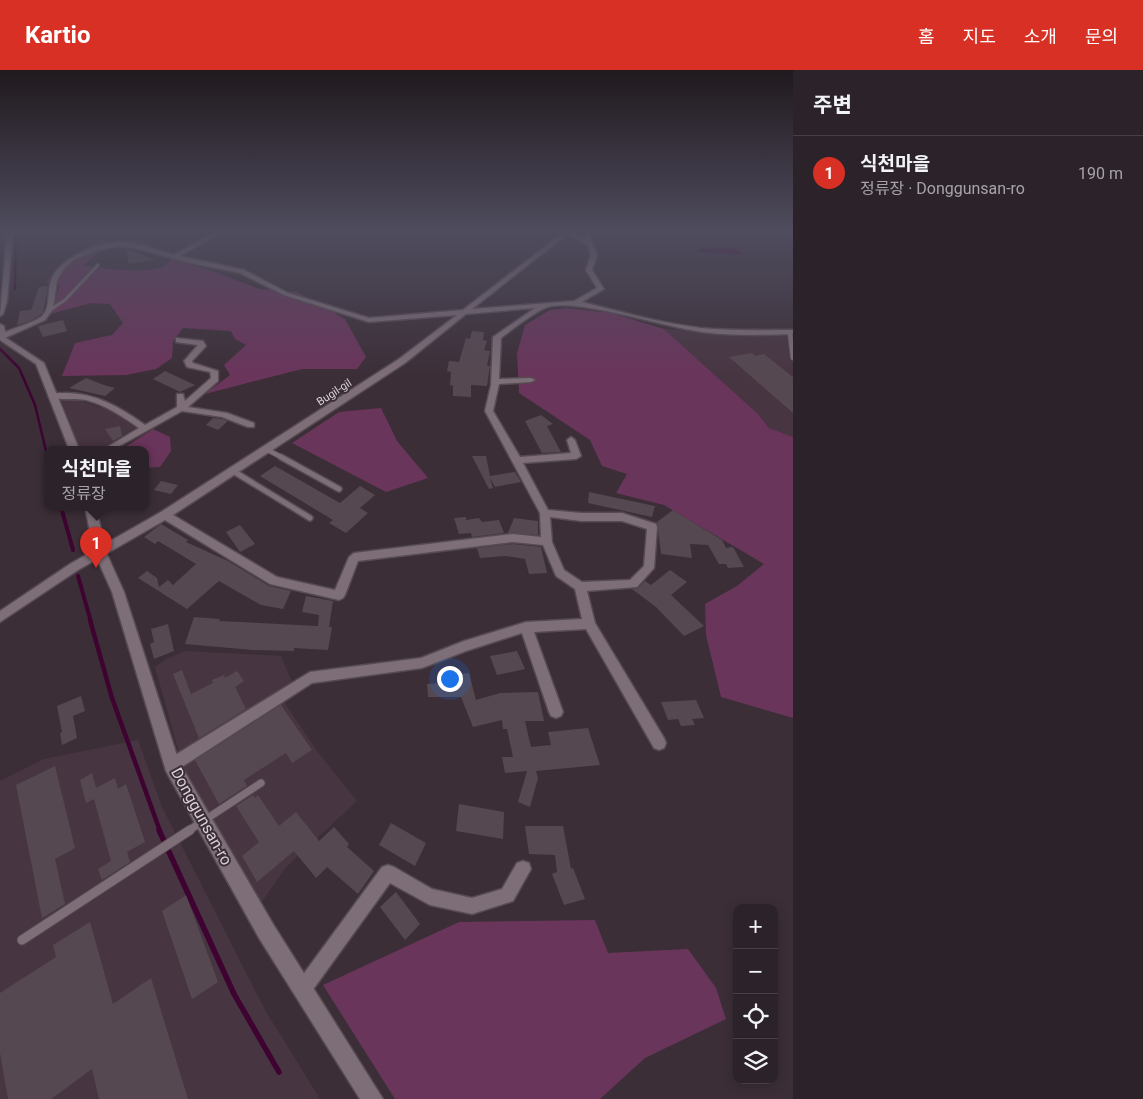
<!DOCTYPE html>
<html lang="ko">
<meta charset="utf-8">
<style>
:root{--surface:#2c2229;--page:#342a31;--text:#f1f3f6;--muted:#a6a4a8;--line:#483f46;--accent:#d93025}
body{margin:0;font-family:Roboto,"Noto Sans KR",sans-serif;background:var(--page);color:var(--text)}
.controls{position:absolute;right:15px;bottom:15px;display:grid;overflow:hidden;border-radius:10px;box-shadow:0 2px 12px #0003}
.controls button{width:45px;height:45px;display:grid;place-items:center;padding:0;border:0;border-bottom:1px solid var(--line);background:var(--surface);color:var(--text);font:25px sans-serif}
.you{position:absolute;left:449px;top:608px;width:18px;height:18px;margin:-12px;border:4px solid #fff;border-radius:50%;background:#1a73e8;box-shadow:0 0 0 8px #1a73e833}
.badge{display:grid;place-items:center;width:32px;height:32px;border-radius:50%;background:var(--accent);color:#fff;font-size:16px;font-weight:700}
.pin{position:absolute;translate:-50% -41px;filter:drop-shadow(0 1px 2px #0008)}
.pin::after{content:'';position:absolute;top:26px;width:18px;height:15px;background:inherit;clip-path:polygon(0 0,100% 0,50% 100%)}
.popup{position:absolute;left:44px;top:376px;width:105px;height:65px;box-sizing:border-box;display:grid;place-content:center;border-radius:10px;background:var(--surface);filter:drop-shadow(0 1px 4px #0005);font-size:16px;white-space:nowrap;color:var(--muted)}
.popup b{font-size:19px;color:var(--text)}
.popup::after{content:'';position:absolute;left:50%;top:100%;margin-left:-10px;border:10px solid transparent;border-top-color:var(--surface)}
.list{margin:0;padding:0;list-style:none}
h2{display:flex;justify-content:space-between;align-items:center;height:65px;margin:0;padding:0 20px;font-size:21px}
h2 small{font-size:16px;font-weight:400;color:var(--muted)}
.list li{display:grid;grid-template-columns:32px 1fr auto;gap:15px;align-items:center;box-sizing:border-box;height:75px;padding:0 20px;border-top:1px solid var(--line)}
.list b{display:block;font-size:19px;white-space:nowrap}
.list p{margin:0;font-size:16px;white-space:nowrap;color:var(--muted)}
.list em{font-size:16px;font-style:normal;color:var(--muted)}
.icon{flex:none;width:28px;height:28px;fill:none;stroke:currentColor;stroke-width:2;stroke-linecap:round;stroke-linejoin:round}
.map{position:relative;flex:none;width:793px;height:1029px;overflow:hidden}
header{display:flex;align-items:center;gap:30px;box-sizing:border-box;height:70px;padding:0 25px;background:var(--accent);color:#fff}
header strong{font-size:24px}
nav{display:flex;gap:28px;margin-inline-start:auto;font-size:18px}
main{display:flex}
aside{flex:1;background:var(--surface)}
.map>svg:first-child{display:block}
</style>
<header>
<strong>Kartio</strong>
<nav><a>홈</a><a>지도</a><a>소개</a><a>문의</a></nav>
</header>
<main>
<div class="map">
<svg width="793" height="1029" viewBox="0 0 793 1029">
<rect width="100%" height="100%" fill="#3b2e37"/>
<g fill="#483542">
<polygon points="664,259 793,266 793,367 769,358 758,344"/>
<polygon points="72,328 114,342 135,358 101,379 80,379 61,329"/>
<polygon points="185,581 281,586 292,612 284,632 317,681 357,731 286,797 261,833 212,753 182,694 155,597 166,589"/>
<polygon points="138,670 162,737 265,940 320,1029 0,1029 0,711 44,689"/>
</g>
<g fill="#6a355b">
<path d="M101 170 108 173 84 195C103 199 143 204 162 197 165 196 168 192 171 189L210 200 259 219 297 222 345 249 366 287 357 299H302L205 324 230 305 224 295 246 275 235 269 231 261 183 258 173 271 172 288 156 299 126 305 62 306 75 273 112 265 123 253 110 234 91 233 50 244 60 215 46 212 77 183Z"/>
<polygon points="566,238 611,243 664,259 758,344 769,358 793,367 793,648 721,627 706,565 705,534 737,516 764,494 664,435 616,423 627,404 602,396 590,370 519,323 517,283 525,255 550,240"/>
<polygon points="381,338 397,371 428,408 386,422 292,373 339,342"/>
<polygon points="153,359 170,367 171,381 160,397 145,398 145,379 122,379"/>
<polygon points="595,850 608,883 688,879 716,918 726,949 645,988 600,1029 395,1029 323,915 459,852"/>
</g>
<polygon fill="#3e0331" points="702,177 734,178 746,185 695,182"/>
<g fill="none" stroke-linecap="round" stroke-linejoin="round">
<polyline stroke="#3e0331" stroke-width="2" points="15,219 16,162"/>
<polyline stroke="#3e0331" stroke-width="2.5" points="0,279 19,298 35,335 47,385"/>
<g stroke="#3e0331" stroke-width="4">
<polyline points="61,437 73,480"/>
<polyline points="78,506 91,552"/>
</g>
<polyline stroke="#3e0331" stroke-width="4.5" points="90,550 112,628 160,761"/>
<polyline stroke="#3e0331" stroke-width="5.5" points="159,760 234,924 279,1002"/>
</g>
<g fill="#564851">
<polygon points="126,179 156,190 129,194"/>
<polygon points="48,216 43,243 32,250 17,255 20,241 31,240 39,217"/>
<polygon points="63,250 67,261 43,267 38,256"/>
<polygon points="472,261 484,262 483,270 487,271 484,280 490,281 487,296 490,296 487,316 471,315 471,327 453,326 453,316 450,315 451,302 447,301 449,291 459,292 466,268 470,269"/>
<polygon points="752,283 755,286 764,284 793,307 793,343 729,287"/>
<polygon points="165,301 195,315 180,322 153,309"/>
<polygon points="86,308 104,315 115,318 105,326 69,318"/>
<polygon points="541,345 553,354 547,356 561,382 542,383 525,351"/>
<polygon points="213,348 222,349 228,351 218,360 206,355"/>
<polygon points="120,356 122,366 113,371 105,359"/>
<polygon points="472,386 486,386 490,406 515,402 521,412 495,417 490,408 493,418 489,419"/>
<polygon points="275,396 340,433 360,416 375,425 360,438 368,443 346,463 329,453 333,450 260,406"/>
<polygon points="161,411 178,415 171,424 154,420"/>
<polygon points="589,422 655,436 652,447 588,433"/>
<polygon points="673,440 722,470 726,478 733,477 744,497 728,498 726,494 719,494 708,475 690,474 692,488 661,484 657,452"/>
<polygon points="466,447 466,450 479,448 482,452 499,450 504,463 472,467 471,463 459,464 454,448"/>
<polygon points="514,448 538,451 538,465 508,463"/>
<polygon points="161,454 188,470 186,472 228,491 269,516 291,521 283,539 261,535 219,511 187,539 138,508 147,501 157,508 159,517 168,510 173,515 196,494 158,471 155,474 144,467"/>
<polygon points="240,455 255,474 240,482 226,462"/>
<polygon points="513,474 541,477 547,503 529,504 525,489 506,486 480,488 477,478"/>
<polygon points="670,500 687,512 671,525 704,556 684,566 656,537 632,519 638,518 645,511 651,515"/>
<polygon points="306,526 333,531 329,557 332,557 328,580 294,578 294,581 253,580 185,574 194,547 220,549 219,551 318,556 319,545 302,542"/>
<polygon points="168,554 174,581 154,589 150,574 154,572 151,559"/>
<polygon points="517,581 525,599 497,605 490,586"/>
<polygon points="182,600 191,624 213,613 212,610 224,605 225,608 237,601 244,611 235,617 246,639 199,668 173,604"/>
<polygon points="469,603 476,630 500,623 538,622 544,651 525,651 531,677 551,675 548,662 588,658 600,695 536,701 538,708 530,737 518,732 527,701 505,703 502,687 513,687 507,659 503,659 502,650 473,657 461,627 428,627 427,614 445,613 444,606"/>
<polygon points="81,626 85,641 73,646 77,668 62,675 60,663 62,662 57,636"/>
<polygon points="696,630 704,648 692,649 695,655 681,656 678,649 668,650 661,632"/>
<polygon points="281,635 312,680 292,693 286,683 244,710 247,716 219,734 195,690"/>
<polygon points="55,696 75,778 55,789 65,834 42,848 16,715"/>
<polygon points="92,703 96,718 115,708 118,719 126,714 145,772 127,782 130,792 102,810 98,799 111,791 94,729 86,733 80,710"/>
<polygon points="253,725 255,728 258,725 279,756 296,742 319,771 334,757 349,774 347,777 374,801 358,824 327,797 316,808 294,781 257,812 242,786 259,772 236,736"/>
<polygon points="459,734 504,742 503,769 456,761"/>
<polygon points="391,753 426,773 415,796 379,775"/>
<polygon points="525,756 563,756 571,799 573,798 585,829 564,835 552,804 557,802 555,785 529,784"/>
<polygon points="396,822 420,854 405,870 380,837"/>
<polygon points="186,825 218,912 192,929 162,841"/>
<polygon points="90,852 113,934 151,908 188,1029 99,1029 92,999 51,1029 8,1029 0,983 0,923 56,887 53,875"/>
</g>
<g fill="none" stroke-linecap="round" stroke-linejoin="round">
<defs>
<g id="lane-far4">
<polyline points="568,162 586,173"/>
<polyline points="47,242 65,230 98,195"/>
</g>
<g id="lane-far3">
<polyline points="790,263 793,288"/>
<polyline points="266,379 283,388"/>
</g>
<g id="lane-far2">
<polyline points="281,387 339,419"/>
<polyline points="233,401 310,448"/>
</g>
<polyline id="lane-far1" points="188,761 261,713"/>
<polyline id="lane" points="22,870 190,760"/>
<g id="street">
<polygon points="7,162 13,162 7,231 3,244 0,246"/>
<path d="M215 162H221L180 186 244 200 288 223 369 248 463 240 564 162H570L472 239 574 231 597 218 586 200 591 185 583 162H588L597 185 592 200 604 219 582 232C621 242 661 253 701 258 732 261 762 260 793 260V264C762 265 732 266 702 262 667 258 571 226 545 238 532 244 513 259 501 268L499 309 531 308 535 310 531 312 499 314 493 341 520 387 571 383 567 370 571 367 575 370 581 386 576 389 523 393 548 440 581 443H622L656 454 657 457 654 498 637 517 587 521 595 553 664 668 666 673 664 678 659 680 654 678 586 559 534 562 563 642 561 646 556 648 551 646 549 642 522 563 466 581 422 598 312 613 177 700 172 702 167 700 165 695 167 690 310 602 421 588 464 571 526 552 582 549 575 519 556 506 543 475 513 472 358 491 345 525 343 528 339 530 270 514 165 450 78 500 0 552V541L70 494 161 442 399 289 457 245 369 252 284 225 240 203 190 193 135 178 118 176 96 181 74 190 64 199 57 210 53 239 45 250 5 268H0V254L4 256 5 262C14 258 33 253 41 247 51 239 47 222 51 211 58 188 96 174 118 172 136 171 157 180 174 185ZM535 238 493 267 491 315 485 341 540 443 541 467 513 464 354 483 349 487 335 520 277 507 173 445 405 293 466 244ZM550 447 581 451H622L647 459 644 496 630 510 582 512 564 500 552 472Z"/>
<path d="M176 268 203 271 206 276 192 291 193 293 218 301V311L188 337 227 343 254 353V357H248L222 347 182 341 114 379H104L139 358C123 347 106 335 86 330 76 328 54 331 48 326 52 323 57 323 63 323 94 322 120 337 145 355L177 337V324H183L185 331 211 308 210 302 187 297 184 291 198 275 176 272Z"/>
<polygon points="523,791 529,793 531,799 513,831 472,844 430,835 390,813 309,925 303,928 297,925 294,919 297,913 382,797 388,795 394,797 432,819 472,828 502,819 517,793"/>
</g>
<g id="secondary">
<polygon points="0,264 44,293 79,379 69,379 36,294 0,270"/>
<polygon points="85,437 96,437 106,482 124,522 179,692 273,854 383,1029 360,1029 259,868 166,701 112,522 94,482"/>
</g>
</defs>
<use href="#lane-far4" stroke="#564b52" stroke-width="4.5"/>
<use href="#lane-far3" stroke="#564b52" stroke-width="6"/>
<use href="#lane-far2" stroke="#564b52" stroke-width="8"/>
<use href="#lane-far1" stroke="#564b52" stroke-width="9"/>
<use href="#lane" stroke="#564b52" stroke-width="11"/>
<use href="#street" stroke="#564b52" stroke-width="3"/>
<use href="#secondary" stroke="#564b52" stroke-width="3"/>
<use href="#lane-far4" stroke="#7e6e78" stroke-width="3"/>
<use href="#lane-far3" stroke="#7e6e78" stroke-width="4.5"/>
<use href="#lane-far2" stroke="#7e6e78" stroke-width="5"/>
<use href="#lane-far1" stroke="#7e6e78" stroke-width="7"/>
<use href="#lane" stroke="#7e6e78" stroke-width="9"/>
<use href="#street" fill="#7e6e78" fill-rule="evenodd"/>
<use href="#secondary" fill="#7e6e78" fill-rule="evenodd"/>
</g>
<linearGradient id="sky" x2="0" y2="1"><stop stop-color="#20191e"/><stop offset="0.53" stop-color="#4f4c5e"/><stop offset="1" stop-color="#4f4c5e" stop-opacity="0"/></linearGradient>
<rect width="793" height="306" fill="url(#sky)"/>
<g text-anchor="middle" stroke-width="4" stroke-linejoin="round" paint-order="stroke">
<g font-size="11" fill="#dad2d7" stroke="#3b2e37">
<text transform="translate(334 322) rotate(-33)" y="4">Bugil-gil</text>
</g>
<g font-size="16" fill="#dad2d7" stroke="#3b2e37">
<text transform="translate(202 746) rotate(61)" y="6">Donggunsan-ro</text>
</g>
</g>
</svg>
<div class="controls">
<button>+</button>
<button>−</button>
<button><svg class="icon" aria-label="locate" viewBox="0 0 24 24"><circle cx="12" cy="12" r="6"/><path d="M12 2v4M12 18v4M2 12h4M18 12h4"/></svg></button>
<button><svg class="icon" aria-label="layers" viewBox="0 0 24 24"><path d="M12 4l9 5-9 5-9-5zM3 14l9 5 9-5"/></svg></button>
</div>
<div class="you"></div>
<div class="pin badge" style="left:96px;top:498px">1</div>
<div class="popup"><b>식천마을</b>정류장</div>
</div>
<aside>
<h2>주변<small></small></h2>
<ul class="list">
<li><span class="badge">1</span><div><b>식천마을</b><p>정류장 · Donggunsan-ro</p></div><em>190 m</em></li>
</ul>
</aside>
</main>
